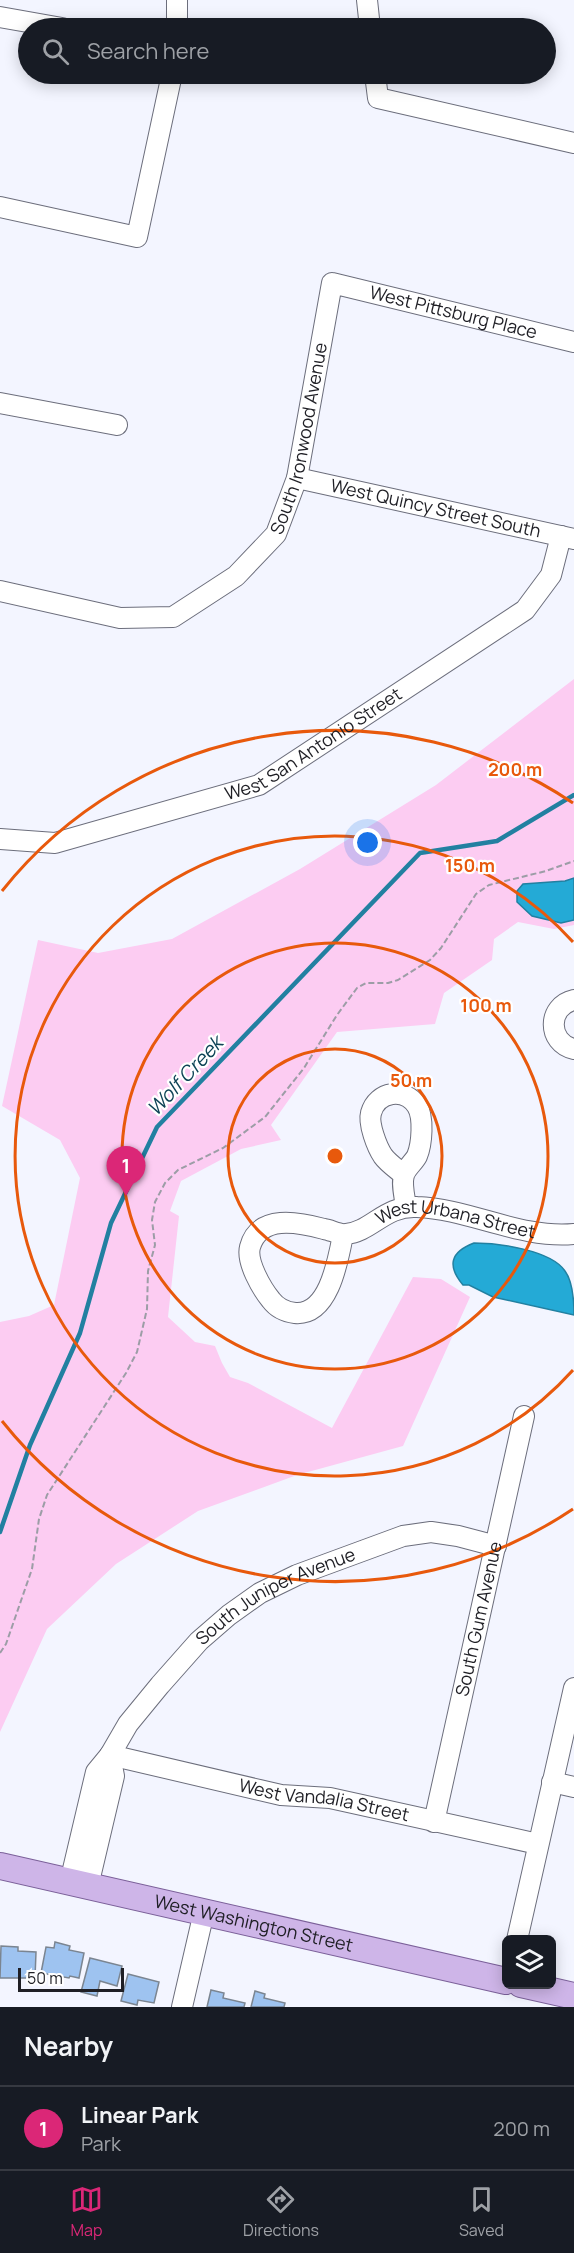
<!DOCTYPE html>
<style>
:root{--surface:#171b24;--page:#20242c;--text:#f1f3f6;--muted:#9ea1a6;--line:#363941;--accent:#db2777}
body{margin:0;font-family:Manrope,sans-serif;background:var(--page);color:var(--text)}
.controls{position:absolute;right:18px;bottom:18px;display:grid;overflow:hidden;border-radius:9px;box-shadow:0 3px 15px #0003}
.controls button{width:54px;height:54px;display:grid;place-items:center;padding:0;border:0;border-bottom:2px solid var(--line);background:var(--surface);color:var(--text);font:30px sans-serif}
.scale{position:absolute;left:18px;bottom:15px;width:106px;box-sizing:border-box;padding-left:6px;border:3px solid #1f1f25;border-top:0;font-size:16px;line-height:21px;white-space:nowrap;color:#1f1f25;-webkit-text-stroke:4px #fff;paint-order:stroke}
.you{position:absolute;left:368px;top:843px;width:21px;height:21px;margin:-15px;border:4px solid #fff;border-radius:50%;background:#1a73e8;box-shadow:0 0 0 9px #1a73e833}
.badge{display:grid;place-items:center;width:39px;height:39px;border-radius:50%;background:var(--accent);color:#fff;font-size:20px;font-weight:700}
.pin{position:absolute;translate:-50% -50px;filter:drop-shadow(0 2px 3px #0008)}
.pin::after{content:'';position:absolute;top:32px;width:21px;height:18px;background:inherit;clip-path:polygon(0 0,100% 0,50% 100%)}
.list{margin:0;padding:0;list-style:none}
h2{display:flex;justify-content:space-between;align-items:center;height:78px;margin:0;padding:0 24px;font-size:26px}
h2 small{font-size:20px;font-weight:400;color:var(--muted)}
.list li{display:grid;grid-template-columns:39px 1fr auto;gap:18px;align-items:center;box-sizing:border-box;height:84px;padding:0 24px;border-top:2px solid var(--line)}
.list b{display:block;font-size:22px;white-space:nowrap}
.list p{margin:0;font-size:20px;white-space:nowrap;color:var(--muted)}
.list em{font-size:20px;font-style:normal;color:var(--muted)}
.icon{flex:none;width:33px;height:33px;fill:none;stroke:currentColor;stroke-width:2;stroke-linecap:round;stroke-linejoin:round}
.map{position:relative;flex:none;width:574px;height:2007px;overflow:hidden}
.search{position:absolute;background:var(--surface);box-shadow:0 3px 15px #0003;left:18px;right:18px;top:18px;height:66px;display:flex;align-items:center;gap:15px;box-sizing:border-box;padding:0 21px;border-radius:33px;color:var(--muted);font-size:22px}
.sheet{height:162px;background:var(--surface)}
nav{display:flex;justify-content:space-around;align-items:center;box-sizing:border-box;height:84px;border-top:2px solid var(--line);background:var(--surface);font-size:16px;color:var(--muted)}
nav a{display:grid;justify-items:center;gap:3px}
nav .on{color:var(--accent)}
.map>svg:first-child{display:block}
</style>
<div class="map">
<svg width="574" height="2007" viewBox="0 0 574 2007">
<rect width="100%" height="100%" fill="#f3f5ff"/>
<polygon fill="#fcccf2" points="574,679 574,925 554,929 518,922 494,939 492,960 444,993 435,1024 337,1032 271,1125 281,1140 241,1149 181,1181 170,1211 179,1216 168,1317 195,1342 215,1346 222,1363 230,1377 248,1383 332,1428 413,1277 441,1279 470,1297 403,1446 297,1475 198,1511 116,1564 47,1629 0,1732 0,1322 29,1316 54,1305 80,1178 60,1140 2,1106 38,940 98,953 172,939 300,869 436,785"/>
<g fill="#24aad6" stroke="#2280a1" stroke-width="1.5">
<polygon points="574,878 574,920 561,923 532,916 517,902 517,891 523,884 565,881"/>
<path d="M474 1243C498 1243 551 1250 565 1271 573 1282 574 1303 574 1315L493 1297 469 1285H463C447 1266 450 1252 474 1243Z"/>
</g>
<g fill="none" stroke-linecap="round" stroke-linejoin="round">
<polyline stroke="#2280a1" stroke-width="4.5" points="0,1532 30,1445 80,1333 111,1223 157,1127 420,853 497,841 574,795"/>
</g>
<g fill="#9ec3f0" stroke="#7b8591" stroke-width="1.5">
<polygon points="55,1942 70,1946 69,1950 84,1953 79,1978 70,1976 69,1978 41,1973 46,1947 54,1948"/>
<polygon points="1,1946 18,1947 18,1951 36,1952 35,1978 0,1978"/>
<polygon points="90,1958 122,1966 117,1986 100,1981 97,1996 81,1992"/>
<polygon points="128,1974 159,1982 154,2003 138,2000 137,2005 121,2001"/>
<polygon points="211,1990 224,1993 223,1998 245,2003 244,2007 207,2007"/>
<polygon points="255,1991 265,1994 264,1998 285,2003 284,2007 251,2007"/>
</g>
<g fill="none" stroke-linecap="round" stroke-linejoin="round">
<defs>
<g id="minor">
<polyline points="367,0 370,28"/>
<polyline points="0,17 62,28"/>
<polyline points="177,28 177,0"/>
<polyline points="375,74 378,98 574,143"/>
<polyline points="0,207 137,237 172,74"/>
<polyline points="0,403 117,425"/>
<path id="s1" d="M297 478 574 539"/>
<path id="s2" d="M0 591 120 618 173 617 236 576 276 534 297 478 332 283 574 342"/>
<path id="s3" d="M0 839 55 843 259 785 525 610 551 575 561 536"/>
<path d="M574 1000C547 1006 547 1043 574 1049"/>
<path d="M404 1175C397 1169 388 1163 383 1156 377 1147 368 1124 371 1113 377 1091 405 1087 417 1106 424 1117 422 1144 417 1156 414 1162 406 1168 404 1175 401 1184 405 1198 406 1207"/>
<path id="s4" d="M343 1235C338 1260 329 1316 295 1313 286 1312 277 1308 271 1300 262 1289 246 1262 250 1247 259 1214 298 1222 324 1229 331 1230 339 1235 346 1234 371 1232 385 1205 417 1207 470 1209 520 1239 574 1234"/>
<path id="s5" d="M110 1755 281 1795 330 1798 538 1844"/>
<polyline points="552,1782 574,1787"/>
<path id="s6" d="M434 1822 524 1416"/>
<path id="s7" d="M70 1882 96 1772 110 1755 128 1724 160 1685 199 1641 229 1615 260 1593 297 1575 403 1536 431 1532 458 1536 496 1546"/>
<polyline points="88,1886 114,1776 110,1755"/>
<polyline points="517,1940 574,1688"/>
<polyline points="182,2007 204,1912"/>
</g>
<g id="major">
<path id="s8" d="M0 1866 506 1981"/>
<polyline points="521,1984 574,1996"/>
</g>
</defs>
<use href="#minor" stroke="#6c6e7c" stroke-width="22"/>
<use href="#major" stroke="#7b6099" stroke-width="28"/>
<polyline stroke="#9c9da6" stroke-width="2" stroke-dasharray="6 3" stroke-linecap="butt" points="0,1653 6,1644 32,1569 39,1519 47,1495 126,1373 137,1352 147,1309 148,1271 155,1245 152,1220 155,1202 165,1183 178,1170 223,1148 265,1117 304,1068 337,1015 357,988 366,983 388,983 398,980 430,960 441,948 476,894 489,885 546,871 574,861"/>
<use href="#minor" stroke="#fff" stroke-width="20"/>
<use href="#major" stroke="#ceb5e8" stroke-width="26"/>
</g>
<g fill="none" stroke="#e8590c" stroke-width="3">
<circle cx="335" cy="1156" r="107"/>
<circle cx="335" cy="1156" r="213"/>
<path d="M573 1370A320 320 0 1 1 573 942"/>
<path d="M573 1509A426 426 0 0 1 2 1421M2 891A426 426 0 0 1 573 803"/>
</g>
<g text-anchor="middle" stroke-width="4.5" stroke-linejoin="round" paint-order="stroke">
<g font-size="18" fill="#1f1f25" stroke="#fff">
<text dy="6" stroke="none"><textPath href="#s2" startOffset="692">West Pittsburg Place</textPath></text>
<text dy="6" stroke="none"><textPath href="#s2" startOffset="408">South Ironwood Avenue</textPath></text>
<text dy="6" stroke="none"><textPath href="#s1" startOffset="142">West Quincy Street South</textPath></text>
<text dy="6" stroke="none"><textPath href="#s3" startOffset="334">West San Antonio Street</textPath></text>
<text dy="6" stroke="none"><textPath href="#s4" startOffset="411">West Urbana Street</textPath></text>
<text dy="6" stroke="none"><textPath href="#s7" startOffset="370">South Juniper Avenue</textPath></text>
<text dy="6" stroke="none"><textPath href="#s6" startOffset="208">South Gum Avenue</textPath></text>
<text dy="6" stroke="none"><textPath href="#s5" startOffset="219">West Vandalia Street</textPath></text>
<text dy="6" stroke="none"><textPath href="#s8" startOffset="260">West Washington Street</textPath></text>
</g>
<g font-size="20" font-style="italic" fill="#0f4457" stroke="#fff">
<text transform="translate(185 1076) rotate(-47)" y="7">Wolf Creek</text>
</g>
</g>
<circle cx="335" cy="1156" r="9" fill="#e8590c" stroke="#fff" stroke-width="3"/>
<g font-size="18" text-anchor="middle" font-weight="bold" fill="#e8590c" stroke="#fff" stroke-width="4.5" stroke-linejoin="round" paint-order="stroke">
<text x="515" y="776">200 m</text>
<text x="470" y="872">150 m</text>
<text x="486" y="1012">100 m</text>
<text x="411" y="1087">50 m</text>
</g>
</svg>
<div class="controls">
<button><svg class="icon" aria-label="layers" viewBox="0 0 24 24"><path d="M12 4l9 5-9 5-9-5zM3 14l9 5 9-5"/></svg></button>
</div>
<div class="scale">50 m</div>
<div class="you"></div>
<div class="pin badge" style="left:126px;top:1196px">1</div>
<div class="search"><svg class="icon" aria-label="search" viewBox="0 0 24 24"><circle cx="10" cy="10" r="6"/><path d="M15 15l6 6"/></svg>Search here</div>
</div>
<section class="sheet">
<h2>Nearby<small></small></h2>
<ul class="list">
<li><span class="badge">1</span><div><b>Linear Park</b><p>Park</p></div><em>200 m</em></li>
</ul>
</section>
<nav>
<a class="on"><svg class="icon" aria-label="map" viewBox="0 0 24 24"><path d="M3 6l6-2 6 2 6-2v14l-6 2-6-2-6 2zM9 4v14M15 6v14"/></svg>Map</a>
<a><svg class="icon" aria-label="directions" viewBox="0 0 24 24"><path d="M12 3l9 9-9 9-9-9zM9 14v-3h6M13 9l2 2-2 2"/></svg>Directions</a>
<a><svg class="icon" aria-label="saved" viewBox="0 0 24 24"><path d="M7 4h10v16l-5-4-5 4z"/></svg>Saved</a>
</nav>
